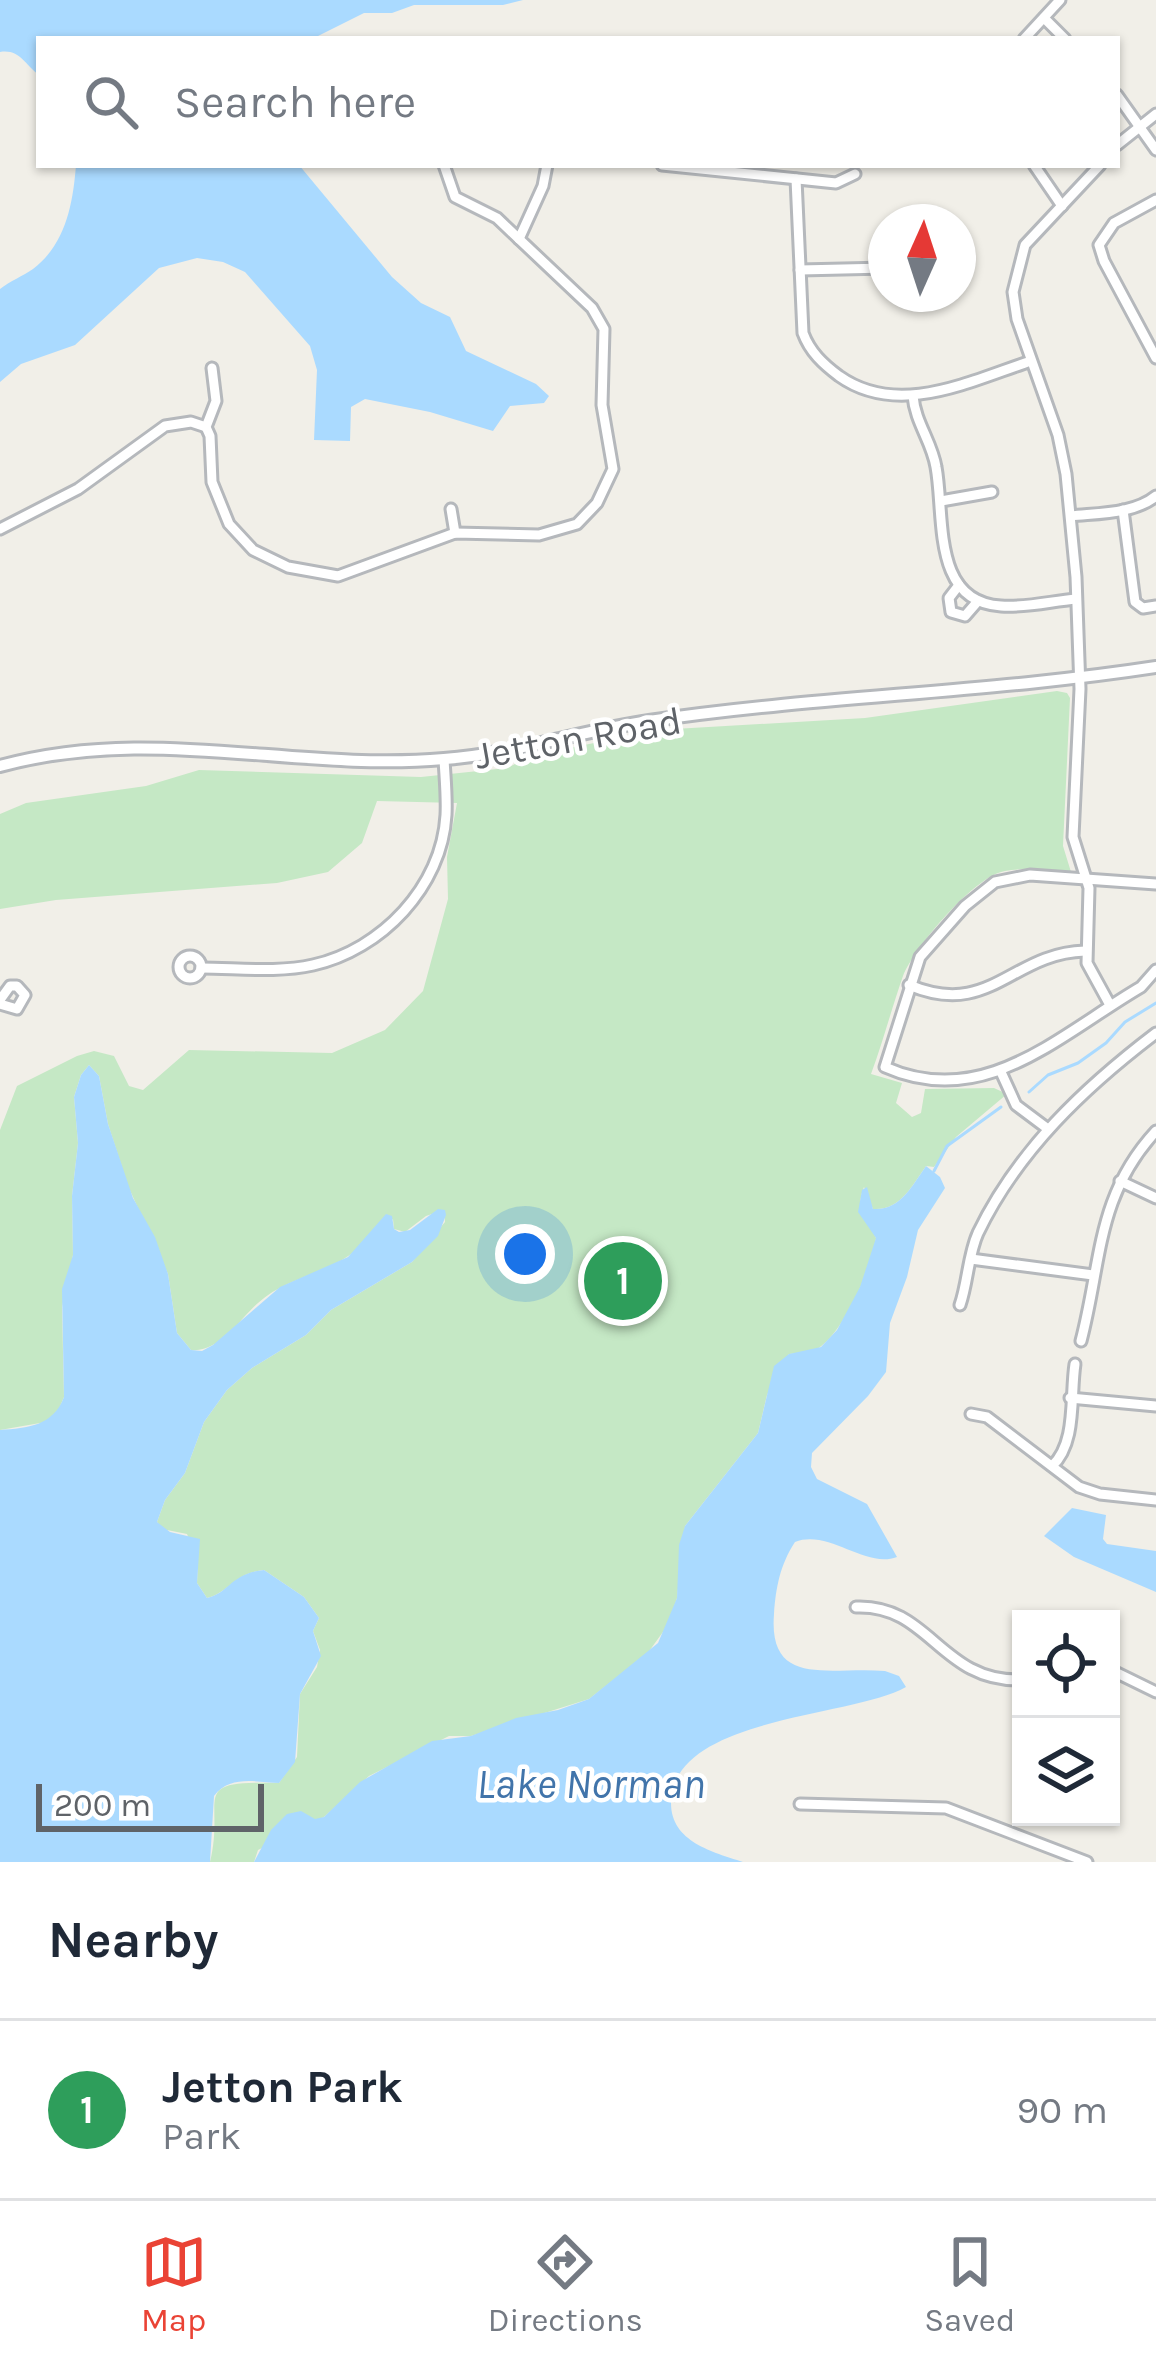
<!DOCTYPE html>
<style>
:root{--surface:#fff;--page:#f2f2f3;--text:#1f2937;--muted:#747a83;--line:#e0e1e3;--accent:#ea4335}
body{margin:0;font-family:Karla,sans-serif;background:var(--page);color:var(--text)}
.controls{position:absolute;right:36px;bottom:36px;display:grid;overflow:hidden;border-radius:0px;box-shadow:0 3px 9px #0004}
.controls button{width:108px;height:108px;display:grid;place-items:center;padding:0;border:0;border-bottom:3px solid var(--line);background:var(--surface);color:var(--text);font:60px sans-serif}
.compass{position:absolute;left:868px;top:204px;width:108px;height:108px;border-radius:50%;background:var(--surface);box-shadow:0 3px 9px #0004;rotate:3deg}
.scale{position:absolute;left:36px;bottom:30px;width:228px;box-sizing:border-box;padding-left:12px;border:6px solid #5f6368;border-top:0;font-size:33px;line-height:42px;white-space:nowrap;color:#5f6368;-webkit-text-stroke:9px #fff;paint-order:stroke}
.you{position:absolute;left:525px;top:1254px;width:42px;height:42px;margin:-30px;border:9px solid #fff;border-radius:50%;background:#1a73e8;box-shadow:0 0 0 18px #1a73e833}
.badge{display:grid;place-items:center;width:78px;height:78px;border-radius:50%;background:var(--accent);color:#fff;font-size:39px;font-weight:700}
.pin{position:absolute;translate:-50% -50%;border:6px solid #fff;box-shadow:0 3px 12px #0006}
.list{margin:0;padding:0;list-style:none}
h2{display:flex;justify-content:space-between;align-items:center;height:156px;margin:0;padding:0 48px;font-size:51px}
h2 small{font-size:39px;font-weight:400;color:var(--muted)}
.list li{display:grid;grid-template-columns:78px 1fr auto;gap:36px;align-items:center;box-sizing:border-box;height:180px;padding:0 48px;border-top:3px solid var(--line)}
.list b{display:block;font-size:45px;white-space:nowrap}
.list p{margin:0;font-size:39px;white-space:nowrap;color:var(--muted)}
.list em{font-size:39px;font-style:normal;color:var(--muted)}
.icon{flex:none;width:66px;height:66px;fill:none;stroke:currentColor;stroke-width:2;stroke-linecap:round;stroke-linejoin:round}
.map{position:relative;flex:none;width:1156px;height:1862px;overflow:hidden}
.search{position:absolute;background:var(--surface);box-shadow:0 3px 9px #0004;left:36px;right:36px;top:36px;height:132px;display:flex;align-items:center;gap:30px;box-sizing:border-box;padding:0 42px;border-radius:0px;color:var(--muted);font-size:45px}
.sheet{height:336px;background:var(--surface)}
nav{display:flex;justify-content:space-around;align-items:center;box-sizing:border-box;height:168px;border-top:3px solid var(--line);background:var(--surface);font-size:33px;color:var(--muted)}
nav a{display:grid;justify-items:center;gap:6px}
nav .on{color:var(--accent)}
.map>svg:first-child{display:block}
</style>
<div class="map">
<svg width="1156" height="1862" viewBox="0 0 1156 1862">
<rect width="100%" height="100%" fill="#f1efe8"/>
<path fill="#c5e8c5" d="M1057 691 1067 693 1070 698 1063 846 1071 872C1049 871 1027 867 1005 871 974 876 915 947 903 976 892 1007 883 1042 871 1074L902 1083 896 1103 912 1117 921 1113 925 1089 994 1088 1007 1094 956 1137 934 1167 926 1166C912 1186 900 1211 873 1209L864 1187C854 1212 867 1218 876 1238 873 1266 843 1334 817 1349 809 1353 798 1353 789 1354L767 1395 758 1433 685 1526 677 1598 668 1625 647 1654 589 1699 471 1736H449L369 1776 324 1817 258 1850 254 1862H210C226 1796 186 1780 279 1783L297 1757 300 1694 317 1667 320 1650 313 1631 319 1618 304 1597 264 1570C234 1573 229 1593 207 1598L197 1583 198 1561 187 1534 162 1529 157 1522 165 1500 185 1473 204 1422 227 1390 252 1368 306 1335 331 1310 412 1262 445 1222 444 1210 426 1216 405 1232 394 1229 393 1219C376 1231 360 1250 342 1260 314 1276 282 1281 258 1303 239 1320 219 1353 191 1350L177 1333 168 1274 128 1186 108 1124 99 1076 89 1065 81 1075 74 1097 78 1143 72 1196 73 1255 62 1307 64 1397 58 1411 46 1422 0 1430V1130L17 1086 77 1056 94 1051 114 1056 129 1086 143 1090 189 1050 332 1053 385 1030 423 991 448 899 447 857 457 803 377 801 362 843 328 872 277 883 56 900 0 909V814L26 803 146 786 199 770 421 777 507 768 531 756 657 730 865 718Z"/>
<g fill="#aadaff">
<path d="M0 0H523L503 5H414L392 13H364L312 39H39V75C24 64 20 49 0 52Z"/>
<path d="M76 165H299L392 277 421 303 450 317 466 351 536 384 549 396 544 403 510 406 493 431 430 412 365 399 351 407 350 441 314 440 317 370 310 346 245 272 223 262 197 258 159 268 75 345 21 364 0 382V289C10 281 23 276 33 269 66 244 73 203 76 165Z"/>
<path d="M89 1065 99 1076 108 1124 133 1198 155 1237 168 1274 177 1333 191 1350 202 1351 213 1345 280 1287 348 1257 386 1214 392 1216 394 1229 399 1232 410 1230 438 1209 445 1210 446 1215 438 1236 412 1262 331 1310 306 1335 252 1368 227 1390 204 1422 185 1473 165 1500 157 1522 170 1532 200 1539 197 1583 207 1598C229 1593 231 1573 264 1570L304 1597 319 1618 313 1631 321 1656 300 1694 295 1762 279 1783C255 1782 230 1775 214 1796L210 1862H0V1430C28 1428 53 1426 64 1397L62 1289 73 1255 72 1196 78 1143 74 1097 81 1075Z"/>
<path d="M926 1166 940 1177 945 1188 918 1230 907 1277 890 1323 886 1372 868 1396 812 1453 811 1467 817 1479 867 1504 897 1557C865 1569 829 1529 795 1542 780 1565 776 1587 774 1614 768 1689 830 1666 885 1671L899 1676 906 1687C851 1718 672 1716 671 1803 671 1842 713 1852 743 1862H254L271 1830 287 1814 301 1811 315 1819 324 1817 360 1782 432 1741 471 1736 516 1718 558 1710 589 1699 658 1643 677 1598 679 1545 685 1526 758 1433 774 1366 789 1354 821 1347 837 1330 860 1287 876 1238 858 1212 862 1190 867 1187 873 1209C900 1211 912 1186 926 1166Z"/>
<polygon points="1072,1508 1106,1515 1103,1539 1107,1544 1156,1551 1156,1592 1074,1557 1044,1536"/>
</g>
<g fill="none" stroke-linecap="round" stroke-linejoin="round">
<g stroke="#aadaff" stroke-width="3">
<polyline points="1029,1092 1048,1075 1078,1063 1106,1043 1125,1022 1156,1003"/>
<polyline points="934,1171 947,1146 1001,1107"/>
</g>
<defs>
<g id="minor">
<polyline points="1044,18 1065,39"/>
<polyline points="1024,39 1060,0"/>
<polyline points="1117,95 1156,150"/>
<polyline points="1117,145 1156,114"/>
<polyline points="444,165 455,197 497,218 519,239 543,186 547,165"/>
<polyline points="662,165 836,183 855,174"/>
<polyline points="1034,165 1062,206"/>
<polyline points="1100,165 1025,245 1013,292 1017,319 1058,435 1066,474 1076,577 1080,689 1073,837 1089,888 1087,963 1110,1005"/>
<path d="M796 179 803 333C810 352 823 364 839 376 898 418 970 381 1031 361"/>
<polyline points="1156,200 1114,223 1099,245 1104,261 1156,358"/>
<polyline points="800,270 886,268"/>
<polyline points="212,368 216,401 206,427 210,436 212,482 229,524 253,550 288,567 338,576 455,533 539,535 577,524 597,503 613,469 602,405 604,329 592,308 519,239"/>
<path d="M913 396C915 422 932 442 936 467 945 515 931 602 1001 606 1026 608 1052 601 1076 599"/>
<polyline points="941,501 992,492"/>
<polyline points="451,509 455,533"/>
<polyline points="1123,510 1135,602 1143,608 1156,606"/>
<path d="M1071 516C1098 513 1134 514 1156 496"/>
<polyline points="0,529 78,489 165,426 191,422 206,427"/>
<polyline points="959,585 949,598 951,612 965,616 978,601"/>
<path d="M1156 884 1030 875 995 882 965 906 920 957 885 1067C984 1111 1059 1035 1141 987L1156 970"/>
<circle cx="190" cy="967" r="11"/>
<path d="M201 968C237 968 278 973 313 965 381 950 442 887 446 815 447 797 445 778 444 759"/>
<path d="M909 985C990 1019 1011 953 1085 951"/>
<polyline points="0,1000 10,986 17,986 25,995 17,1009 0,1004"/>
<polyline points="1001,1072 1016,1105 1048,1129"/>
<polyline points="1120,1181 1156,1198"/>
<polyline points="971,1259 1093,1275"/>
<path d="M960 1305C968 1282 968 1255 978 1233 1018 1150 1085 1087 1156 1033"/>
<path d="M1081 1341C1102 1261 1096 1196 1156 1131"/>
<polyline points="1070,1398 1156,1406"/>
<polyline points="971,1414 987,1417 1079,1487 1100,1494 1156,1500"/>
<path d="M1052 1466C1077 1443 1070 1397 1075 1364"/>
<path d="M856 1607C930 1604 940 1682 1021 1680"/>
<polyline points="1111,1670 1156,1692"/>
<polyline points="800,1804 946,1808 1087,1862"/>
</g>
<path id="tertiary" d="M0 766C154 724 292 772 444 759 513 754 580 731 649 721 817 696 988 693 1156 667"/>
</defs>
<use href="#minor" stroke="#b5b8bc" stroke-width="15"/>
<use href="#tertiary" stroke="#b5b8bc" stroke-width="16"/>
<use href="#minor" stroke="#fff" stroke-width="9"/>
<use href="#tertiary" stroke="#fff" stroke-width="10"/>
</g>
<g text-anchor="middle" stroke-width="9" stroke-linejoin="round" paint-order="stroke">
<g font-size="39" fill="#5f6368" stroke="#fff">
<text transform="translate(578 737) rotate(-10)" y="14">Jetton Road</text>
</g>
<g font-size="42" font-style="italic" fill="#4174aa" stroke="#fff">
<text x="591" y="1798">Lake Norman</text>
</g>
</g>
</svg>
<div class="controls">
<button><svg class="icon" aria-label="locate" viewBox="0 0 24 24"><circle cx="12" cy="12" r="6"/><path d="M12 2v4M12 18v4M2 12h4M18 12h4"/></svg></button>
<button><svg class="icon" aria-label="layers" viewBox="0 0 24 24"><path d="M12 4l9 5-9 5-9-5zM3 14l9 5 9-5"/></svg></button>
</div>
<svg class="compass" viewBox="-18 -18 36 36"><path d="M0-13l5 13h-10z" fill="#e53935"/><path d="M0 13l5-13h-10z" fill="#747a83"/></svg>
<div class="scale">200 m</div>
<div class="you"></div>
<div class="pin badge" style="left:623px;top:1281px;background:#2e9e5b">1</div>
<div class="search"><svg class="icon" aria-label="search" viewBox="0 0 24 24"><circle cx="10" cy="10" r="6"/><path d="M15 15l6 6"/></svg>Search here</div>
</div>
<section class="sheet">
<h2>Nearby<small></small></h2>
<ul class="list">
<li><span class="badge" style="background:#2e9e5b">1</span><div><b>Jetton Park</b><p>Park</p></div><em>90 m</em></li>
</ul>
</section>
<nav>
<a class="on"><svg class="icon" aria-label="map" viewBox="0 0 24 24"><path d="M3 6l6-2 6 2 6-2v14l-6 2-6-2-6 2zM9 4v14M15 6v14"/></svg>Map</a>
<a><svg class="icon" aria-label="directions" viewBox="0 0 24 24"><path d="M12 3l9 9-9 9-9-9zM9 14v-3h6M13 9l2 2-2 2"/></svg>Directions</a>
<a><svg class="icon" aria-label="saved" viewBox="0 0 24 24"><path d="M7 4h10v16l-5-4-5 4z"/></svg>Saved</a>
</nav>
